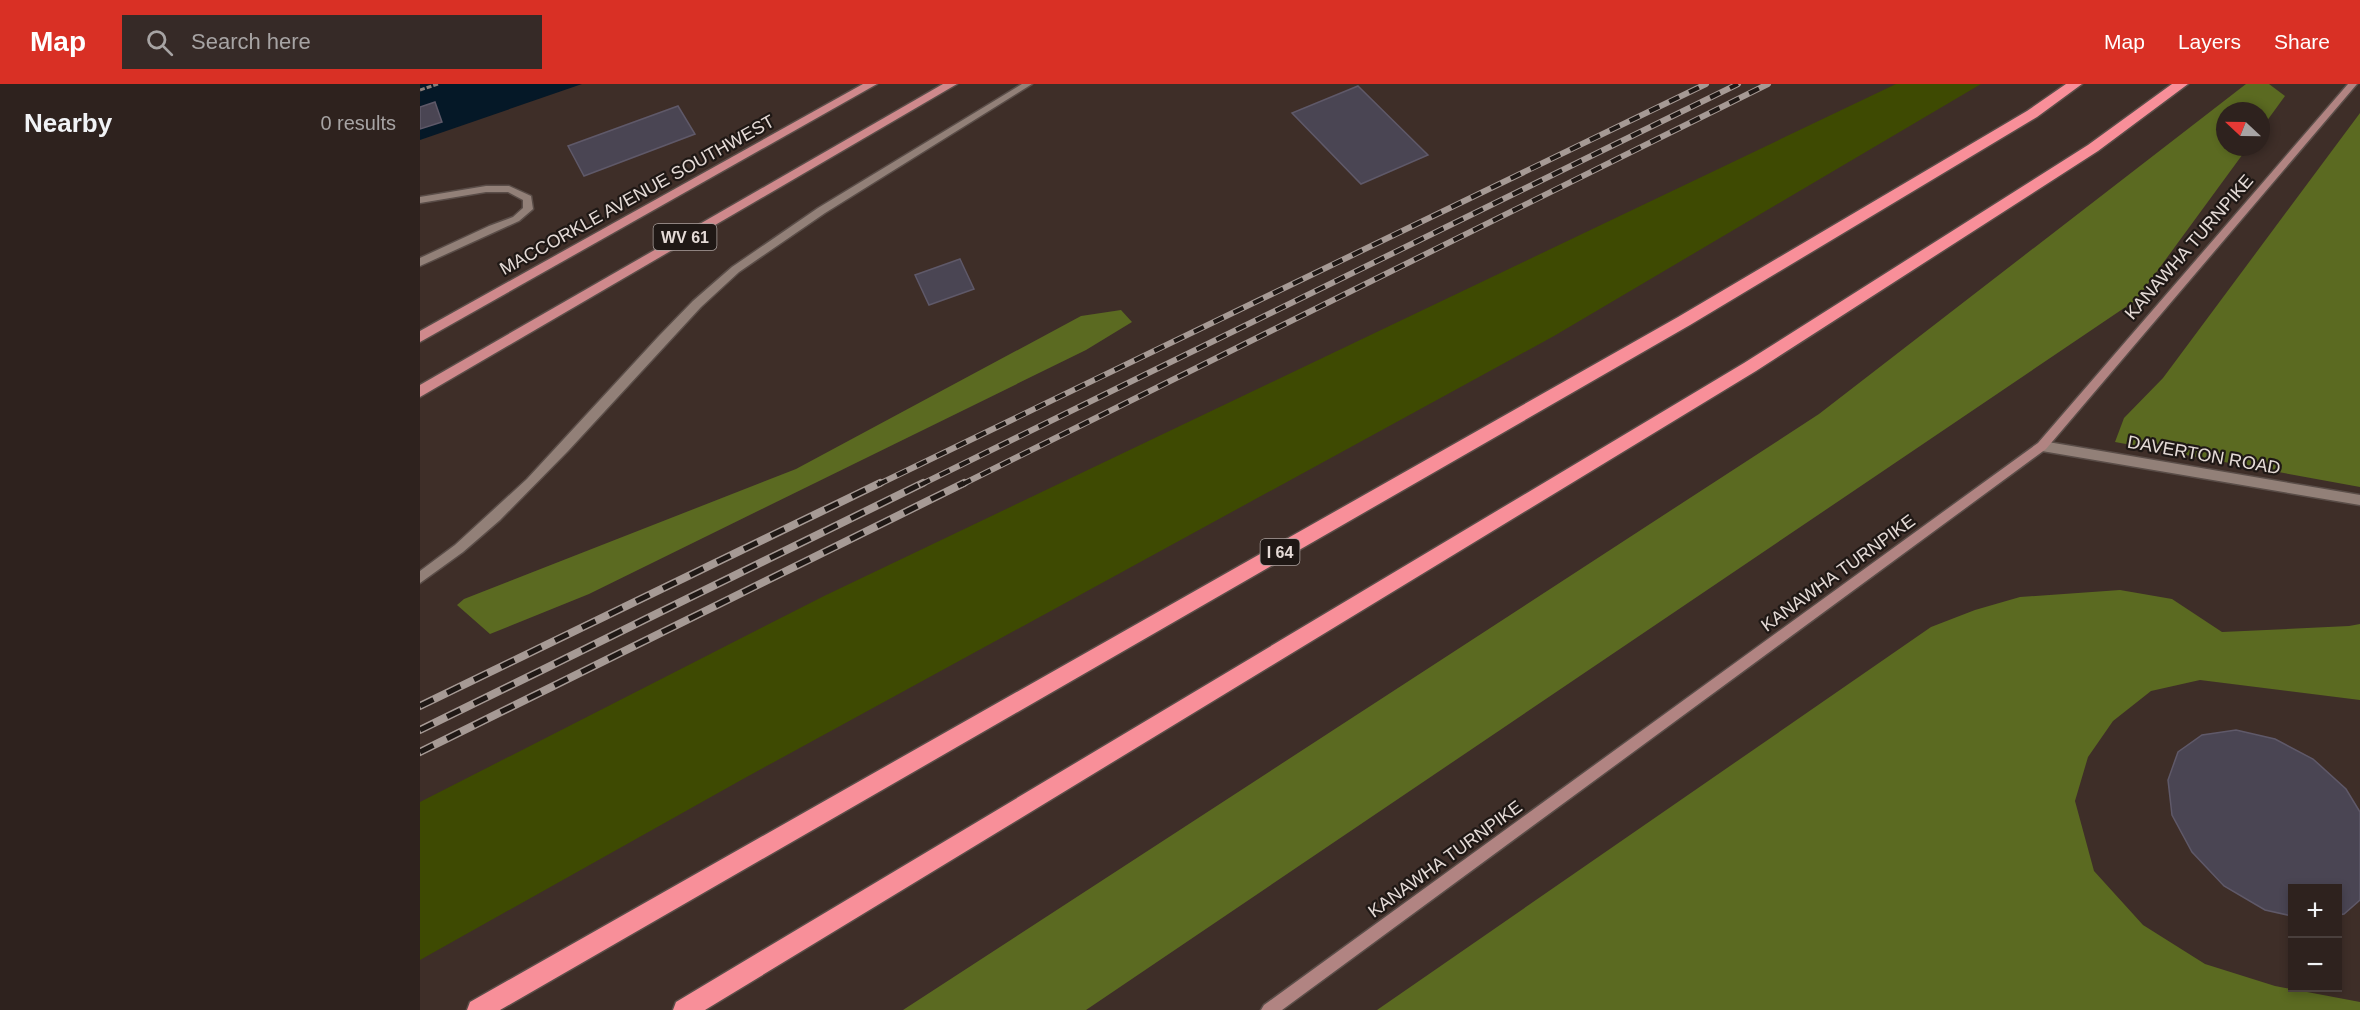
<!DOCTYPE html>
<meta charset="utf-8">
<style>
:root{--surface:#2e221e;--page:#362a27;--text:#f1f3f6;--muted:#a7a4a4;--line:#493f3c;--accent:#d93025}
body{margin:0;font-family:Helvetica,sans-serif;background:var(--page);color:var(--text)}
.controls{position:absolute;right:18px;bottom:18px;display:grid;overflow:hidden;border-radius:0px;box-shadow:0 3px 9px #0003}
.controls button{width:54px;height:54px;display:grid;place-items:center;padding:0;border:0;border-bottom:2px solid var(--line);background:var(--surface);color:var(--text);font:30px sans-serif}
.compass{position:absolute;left:1796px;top:18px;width:54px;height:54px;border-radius:50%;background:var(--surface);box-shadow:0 3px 9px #0003;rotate:292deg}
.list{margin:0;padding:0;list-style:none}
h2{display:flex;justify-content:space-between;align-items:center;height:78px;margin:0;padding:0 24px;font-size:26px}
h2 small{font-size:20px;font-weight:400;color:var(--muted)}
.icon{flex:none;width:33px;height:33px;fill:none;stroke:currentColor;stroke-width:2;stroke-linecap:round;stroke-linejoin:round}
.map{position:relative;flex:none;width:1940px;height:926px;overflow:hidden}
header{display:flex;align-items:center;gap:36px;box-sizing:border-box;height:84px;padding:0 30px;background:var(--accent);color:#fff}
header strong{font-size:28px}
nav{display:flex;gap:33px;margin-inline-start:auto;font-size:21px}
.search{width:420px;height:54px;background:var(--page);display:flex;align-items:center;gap:15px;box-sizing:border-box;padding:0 21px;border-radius:0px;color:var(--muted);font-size:22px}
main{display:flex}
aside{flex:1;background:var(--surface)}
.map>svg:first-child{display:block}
</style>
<header>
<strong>Map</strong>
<div class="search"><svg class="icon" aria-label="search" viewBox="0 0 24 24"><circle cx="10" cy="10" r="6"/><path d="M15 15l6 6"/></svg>Search here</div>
<nav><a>Map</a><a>Layers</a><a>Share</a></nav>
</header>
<main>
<aside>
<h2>Nearby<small>0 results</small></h2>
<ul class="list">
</ul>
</aside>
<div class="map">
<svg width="1940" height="926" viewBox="0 0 1940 926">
<rect width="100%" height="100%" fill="#3e2e28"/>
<polygon fill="#3e4a02" points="1476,0 1561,0 1134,252 323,695 0,876 0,718 404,512"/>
<g fill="#5b6a21">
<polygon points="1826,0 1849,0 1865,12 1841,45 1841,27 1805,27 1805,63 1828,63 1716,216 666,926 483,926 1399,330"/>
<polygon points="1940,29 1940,403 1695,358 1704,334 1743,294"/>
<polygon points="701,226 712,238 666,266 169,510 70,550 37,521 44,515 376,385 661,232"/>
<polygon points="1700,506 1752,515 1802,548 1929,542 1940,540 1940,616 1780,596 1731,607 1693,637 1668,673 1655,717 1674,787 1723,841 1785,880 1855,902 1940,918 1940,926 957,926 1511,543 1555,526 1600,513"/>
</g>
<polygon fill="#051827" points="0,0 162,0 0,56"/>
<g fill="#4a4553" stroke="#5f5969" stroke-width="1.5">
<polygon points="938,2 1008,71 941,100 872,29"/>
<polygon points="15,18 22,38 0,45 0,23"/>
<polygon points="258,22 275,50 164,92 148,62"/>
<polygon points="540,175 554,205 509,221 495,191"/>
<polygon points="1816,646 1855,655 1893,675 1926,705 1940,728 1940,816 1924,830 1918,831 1918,804 1872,804 1872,832 1845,826 1804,802 1772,768 1752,731 1748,696 1758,668 1782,651"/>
</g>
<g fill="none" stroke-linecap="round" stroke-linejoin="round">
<defs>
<g id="service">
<polygon points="602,0 612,0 405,129 319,188 281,223 148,367 80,436 43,468 0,499 0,487 35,461 107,395 239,252 273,217 312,183 398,124"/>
<polygon points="66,102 89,102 111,112 113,125 99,137 0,182 0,174 69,142 93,133 103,124 103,116 88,108 66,108 0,119 0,113"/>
</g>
<polygon id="minor" points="1622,357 1940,411 1940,421 1622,367 1616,362"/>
<polygon id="secondary" points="1928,0 1937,0 1626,365 862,926 841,926 844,921 1618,359"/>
<g id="primary">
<polygon points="443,0 457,0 0,258 0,247"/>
<polygon points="523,0 537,0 0,313 0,301"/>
</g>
<g id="motorway">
<polygon points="1646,0 1662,0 1617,33 1270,241 80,926 47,926 50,918 1258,233 1607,27"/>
<polygon points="1752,0 1768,0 1678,67 1336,287 285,926 253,926 256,918 1324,279 1668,61"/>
</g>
</defs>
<use href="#service" stroke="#5a4d48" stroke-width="3"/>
<use href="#minor" stroke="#5a4d48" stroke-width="3"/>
<use href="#secondary" stroke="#5a4d48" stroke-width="3"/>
<use href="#primary" stroke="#5a4d48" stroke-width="3"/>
<use href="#motorway" stroke="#5a4d48" stroke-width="3"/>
<polyline stroke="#8b7e79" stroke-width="3" stroke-dasharray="5 2" stroke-linecap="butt" points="0,6 18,0"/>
<use href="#service" fill="#928078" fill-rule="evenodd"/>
<use href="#minor" fill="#928078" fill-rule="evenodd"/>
<use href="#secondary" fill="#b18482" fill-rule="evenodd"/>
<use href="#primary" fill="#cf898c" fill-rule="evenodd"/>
<use href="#motorway" fill="#f88f99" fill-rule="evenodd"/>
<defs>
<g id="rail-far1">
<polyline points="457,401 1286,0"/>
<polyline points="500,401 1318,0"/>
<polyline points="541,401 1348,0"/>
</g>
<g id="rail">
<polyline points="0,622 460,399"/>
<polyline points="0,646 503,399"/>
<polyline points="0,668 544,399"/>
</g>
</defs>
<use href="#rail-far1" stroke="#a69a95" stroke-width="6"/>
<use href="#rail" stroke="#a69a95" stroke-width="8"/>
<use href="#rail-far1" stroke="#1f1815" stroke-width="4" stroke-dasharray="11" stroke-linecap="butt"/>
<use href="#rail" stroke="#1f1815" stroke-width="5" stroke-dasharray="15" stroke-linecap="butt"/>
</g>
<g text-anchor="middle" stroke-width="4.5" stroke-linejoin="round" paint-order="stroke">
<g fill="#1f1815" stroke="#aaa09d" stroke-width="1.5">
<rect x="233.5" y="140" width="63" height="26" rx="4.5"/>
<rect x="840.5" y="455" width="39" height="26" rx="4.5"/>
</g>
<g font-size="16" font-weight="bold" fill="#e5dbd7">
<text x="265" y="159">WV 61</text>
<text x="860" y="474">I 64</text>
</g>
<g font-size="18" fill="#e5dbd7" stroke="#1f1815">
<text transform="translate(217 111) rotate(-29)" y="6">MACCORKLE AVENUE SOUTHWEST</text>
<text transform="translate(1769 163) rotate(-49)" y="6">KANAWHA TURNPIKE</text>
<text transform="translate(1784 371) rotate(10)" y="6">DAVERTON ROAD</text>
<text transform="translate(1418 489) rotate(-36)" y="6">KANAWHA TURNPIKE</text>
<text transform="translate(1025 775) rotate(-36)" y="6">KANAWHA TURNPIKE</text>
</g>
</g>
</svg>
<div class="controls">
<button>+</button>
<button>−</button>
</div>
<svg class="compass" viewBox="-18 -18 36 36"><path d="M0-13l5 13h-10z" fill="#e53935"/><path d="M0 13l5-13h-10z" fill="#a7a4a4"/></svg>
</div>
</main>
